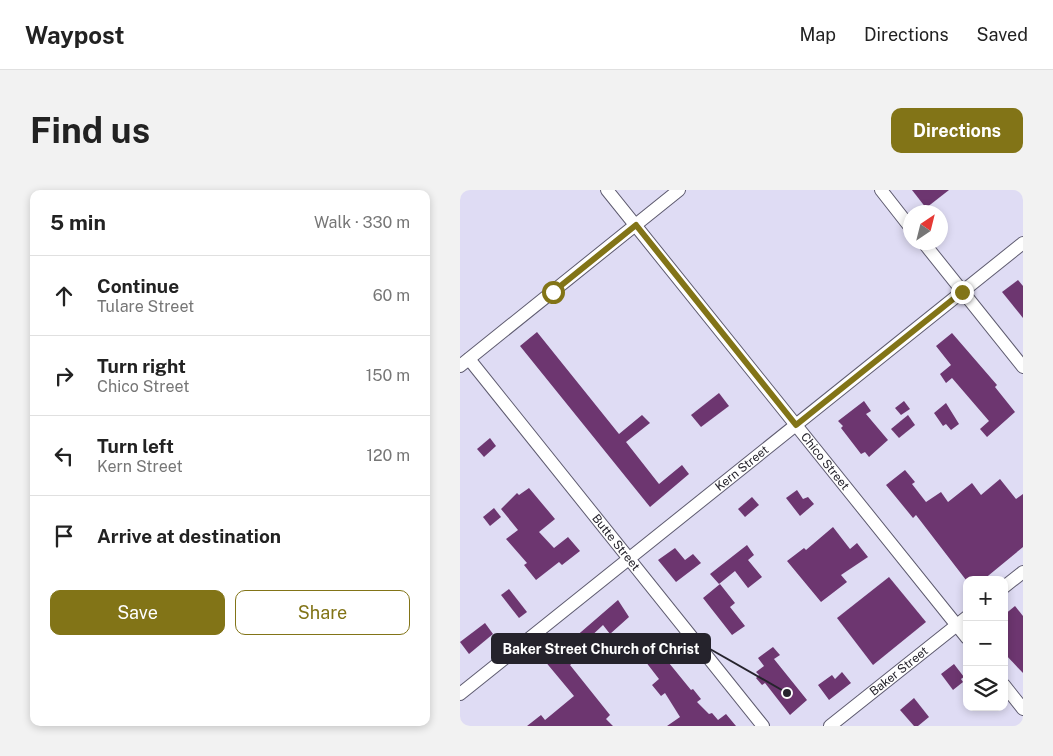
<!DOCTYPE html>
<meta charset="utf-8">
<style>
:root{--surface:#fff;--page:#f2f2f2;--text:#222;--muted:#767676;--line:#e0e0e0;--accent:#827417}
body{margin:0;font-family:"Public Sans",sans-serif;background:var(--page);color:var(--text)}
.controls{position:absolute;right:15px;bottom:15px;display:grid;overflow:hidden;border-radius:10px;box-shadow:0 2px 8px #0003}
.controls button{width:45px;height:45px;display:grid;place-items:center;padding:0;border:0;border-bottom:1px solid var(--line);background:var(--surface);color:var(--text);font:25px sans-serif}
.compass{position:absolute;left:443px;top:15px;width:45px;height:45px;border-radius:50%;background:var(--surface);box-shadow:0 2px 8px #0003;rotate:35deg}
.stop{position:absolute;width:15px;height:15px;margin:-11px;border:4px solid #827417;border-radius:50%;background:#fff}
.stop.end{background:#827417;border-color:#fff;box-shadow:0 1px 5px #0008}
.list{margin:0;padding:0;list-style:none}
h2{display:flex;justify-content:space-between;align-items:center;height:65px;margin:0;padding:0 20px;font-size:21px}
h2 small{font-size:16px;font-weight:400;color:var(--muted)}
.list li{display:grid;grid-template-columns:32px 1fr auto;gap:15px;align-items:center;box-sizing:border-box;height:80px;padding:0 20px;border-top:1px solid var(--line)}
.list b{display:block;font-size:19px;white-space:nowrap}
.list p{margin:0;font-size:16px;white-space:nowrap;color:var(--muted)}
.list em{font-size:16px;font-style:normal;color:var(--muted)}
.actions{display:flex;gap:10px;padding:15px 20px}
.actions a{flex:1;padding:11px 0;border:1px solid var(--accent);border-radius:10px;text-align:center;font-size:18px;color:var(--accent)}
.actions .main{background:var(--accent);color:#fff}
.icon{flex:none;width:28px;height:28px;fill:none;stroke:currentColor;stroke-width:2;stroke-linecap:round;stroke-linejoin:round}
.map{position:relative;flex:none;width:563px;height:536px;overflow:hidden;border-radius:10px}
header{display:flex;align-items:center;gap:30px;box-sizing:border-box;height:70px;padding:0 25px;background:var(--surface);border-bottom:1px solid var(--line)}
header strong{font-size:24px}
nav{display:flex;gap:28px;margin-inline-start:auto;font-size:18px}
.intro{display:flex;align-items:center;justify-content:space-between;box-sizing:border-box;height:120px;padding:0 30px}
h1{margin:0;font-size:35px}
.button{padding:12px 22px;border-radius:10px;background:var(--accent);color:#fff;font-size:18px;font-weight:700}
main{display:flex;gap:30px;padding:0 30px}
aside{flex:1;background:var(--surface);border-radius:10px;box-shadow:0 2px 8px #0003}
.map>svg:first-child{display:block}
</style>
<header>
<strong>Waypost</strong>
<nav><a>Map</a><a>Directions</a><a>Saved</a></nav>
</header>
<div class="intro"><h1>Find us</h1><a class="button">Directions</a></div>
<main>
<aside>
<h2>5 min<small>Walk · 330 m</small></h2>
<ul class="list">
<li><svg class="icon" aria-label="ahead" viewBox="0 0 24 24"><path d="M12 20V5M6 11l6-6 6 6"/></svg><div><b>Continue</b><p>Tulare Street</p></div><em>60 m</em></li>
<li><svg class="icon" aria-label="right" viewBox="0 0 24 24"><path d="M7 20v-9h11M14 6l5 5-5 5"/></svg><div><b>Turn right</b><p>Chico Street</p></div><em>150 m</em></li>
<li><svg class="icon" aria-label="left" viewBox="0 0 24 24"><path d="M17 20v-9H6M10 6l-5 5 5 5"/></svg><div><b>Turn left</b><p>Kern Street</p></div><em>120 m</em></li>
<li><svg class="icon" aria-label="arrive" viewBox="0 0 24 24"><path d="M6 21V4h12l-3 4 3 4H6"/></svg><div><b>Arrive at destination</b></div></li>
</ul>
<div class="actions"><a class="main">Save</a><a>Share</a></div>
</aside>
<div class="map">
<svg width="563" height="536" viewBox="0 0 563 536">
<rect width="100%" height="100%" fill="#dfdcf4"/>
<g fill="#6d3670">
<polygon points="452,0 489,0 466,18"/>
<polygon points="558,90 563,96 563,128 542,102"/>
<polygon points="77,142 159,244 182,225 190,233 166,252 199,294 222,275 229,284 190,317 60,156"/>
<polygon points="492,143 537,195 535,197 555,222 527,247 520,239 529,231 492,188 486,193 480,184 491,175 476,156"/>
<polygon points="259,203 269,216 241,237 231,225"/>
<polygon points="404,211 411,221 406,224 428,250 409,267 405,262 401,264 381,238 383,236 378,231"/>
<polygon points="444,211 450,219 441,225 435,218"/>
<polygon points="486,213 499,234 491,240 486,234 483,236 474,223"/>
<polygon points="448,225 455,235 439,248 431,239"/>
<polygon points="30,248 36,256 24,267 17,259"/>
<polygon points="445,280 455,292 452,294 466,312 481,302 488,312 512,293 521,305 540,289 556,309 563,304 563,357 523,390 506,390 456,325 453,328 426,295"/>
<polygon points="69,298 95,329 79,342 94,358 108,347 120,361 102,375 99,372 76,390 64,375 67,373 46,349 58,340 41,319 57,303 59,305"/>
<polygon points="337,300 343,309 348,307 354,314 340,326 326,308"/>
<polygon points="292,307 299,315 285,327 278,319"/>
<polygon points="34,318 41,327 30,336 23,327"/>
<polygon points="373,337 390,359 397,353 408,367 381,385 387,392 361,412 327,371 344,358 346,360"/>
<polygon points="287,355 294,365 288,370 302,387 288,398 275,381 259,394 250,384"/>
<polygon points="215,358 225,370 233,364 241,373 216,392 198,370"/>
<polygon points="429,387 466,432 413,475 377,428"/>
<polygon points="260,394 275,413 270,417 285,436 272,445 243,408"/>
<polygon points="49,399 67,422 59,428 41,405"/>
<polygon points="158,410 169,427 150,444 143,435 126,451 131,457 110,475 150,525 146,529 153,536 67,536 81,525 85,530 114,506 79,464 93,453 99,461"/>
<polygon points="555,416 563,426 563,483 544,463 544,425"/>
<polygon points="25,433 33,444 9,464 0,452"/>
<polygon points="196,457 231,500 233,499 241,509 237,512 249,524 252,523 258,530 266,524 276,536 207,536 220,527 205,503 201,506 192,495 199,489 182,467"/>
<polygon points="313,457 320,465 314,469 347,510 330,525 305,493 302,495 296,488 299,485 296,482 304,476 298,468"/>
<polygon points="494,474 504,487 501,489 503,492 493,500 481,484"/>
<polygon points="382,482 391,493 369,510 358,495 372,485 375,489"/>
<polygon points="454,508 469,527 458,536 454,536 440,520"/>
</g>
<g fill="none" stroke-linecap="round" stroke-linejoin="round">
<defs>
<g id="minor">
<path id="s1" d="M147 0 507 448"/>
<polyline points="421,0 450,37"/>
<polyline points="463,52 563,177"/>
<path id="s2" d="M9 169 303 536"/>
<polyline points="0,176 219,0"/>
<polyline points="544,397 563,382"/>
<polyline points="544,495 563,519"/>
<path id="s3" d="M0 504 563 53"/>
<path id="s4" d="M370 536 507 427"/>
</g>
</defs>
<use href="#minor" stroke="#5f5c70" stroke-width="14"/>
<use href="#minor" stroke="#fff" stroke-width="12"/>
</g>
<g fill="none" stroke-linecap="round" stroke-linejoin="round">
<polyline stroke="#827417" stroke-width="6" points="93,102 176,35 336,235 502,102"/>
</g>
<g text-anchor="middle" stroke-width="5" stroke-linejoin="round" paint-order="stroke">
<g font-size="12" fill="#25232c" stroke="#fff">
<text dy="4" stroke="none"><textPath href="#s1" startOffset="348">Chico Street</textPath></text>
<text dy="4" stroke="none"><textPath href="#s3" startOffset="361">Kern Street</textPath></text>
<text dy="4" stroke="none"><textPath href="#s2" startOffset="235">Butte Street</textPath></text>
<text dy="4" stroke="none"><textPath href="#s4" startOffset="88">Baker Street</textPath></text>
</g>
</g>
<path fill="none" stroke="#25232c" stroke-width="2" d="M327 503L250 459"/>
<circle fill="#25232c" stroke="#fff" stroke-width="2" cx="327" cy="503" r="5"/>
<rect fill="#25232c" stroke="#25232c" stroke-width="2" x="32" y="444" width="218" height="29" rx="5"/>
<g font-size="14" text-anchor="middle" font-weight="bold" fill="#fff">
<text x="141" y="464">Baker Street Church of Christ</text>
</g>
</svg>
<div class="controls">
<button>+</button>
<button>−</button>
<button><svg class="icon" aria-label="layers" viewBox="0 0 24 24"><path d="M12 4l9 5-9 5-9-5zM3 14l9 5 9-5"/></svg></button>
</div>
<svg class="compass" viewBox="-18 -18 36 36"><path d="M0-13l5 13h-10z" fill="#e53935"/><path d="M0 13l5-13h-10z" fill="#767676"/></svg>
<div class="stop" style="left:93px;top:102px"></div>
<div class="stop end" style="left:502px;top:102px"></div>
</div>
</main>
